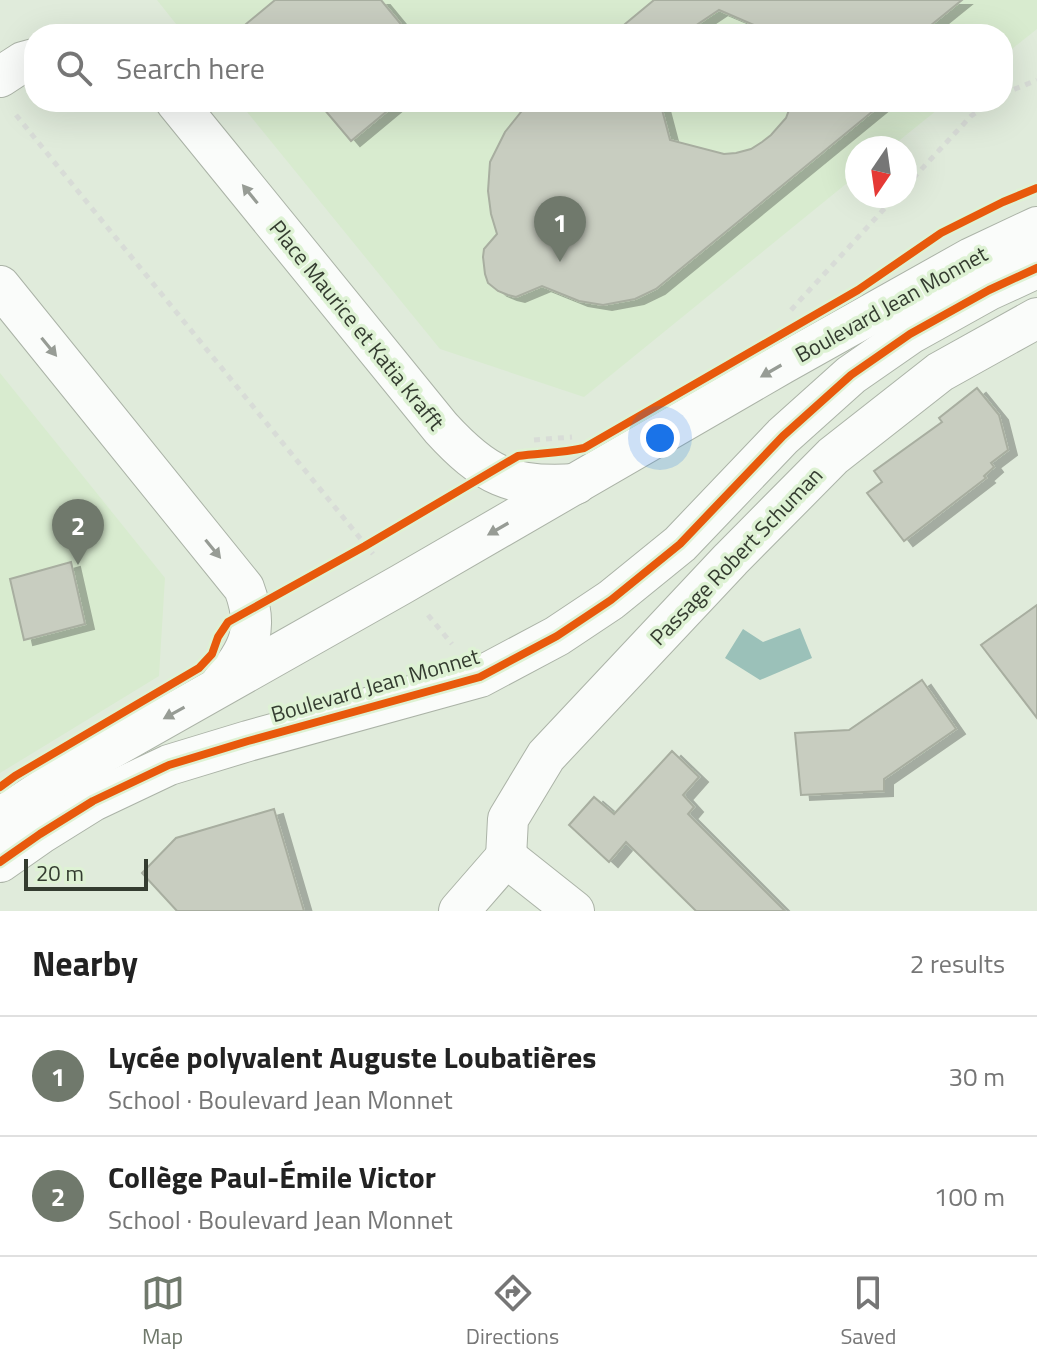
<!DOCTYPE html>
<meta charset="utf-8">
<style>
:root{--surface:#fff;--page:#f6f6f6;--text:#222;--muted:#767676;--line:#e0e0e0;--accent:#70796c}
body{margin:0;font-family:"Titillium Web",sans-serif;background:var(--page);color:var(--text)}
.compass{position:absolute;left:845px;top:136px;width:72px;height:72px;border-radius:50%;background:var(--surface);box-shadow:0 8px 32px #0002;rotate:193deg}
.scale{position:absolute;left:24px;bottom:20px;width:124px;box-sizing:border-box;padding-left:8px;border:4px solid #343c30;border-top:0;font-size:22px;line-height:28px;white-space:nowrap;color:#343c30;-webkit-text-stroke:6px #def2d4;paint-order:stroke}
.you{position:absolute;left:660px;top:438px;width:28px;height:28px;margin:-20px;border:6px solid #fff;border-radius:50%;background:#1a73e8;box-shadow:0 0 0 12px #1a73e833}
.badge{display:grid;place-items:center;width:52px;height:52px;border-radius:50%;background:var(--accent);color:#fff;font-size:26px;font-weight:700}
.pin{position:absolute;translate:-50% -66px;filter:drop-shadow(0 2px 4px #0008)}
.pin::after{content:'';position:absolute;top:42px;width:28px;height:24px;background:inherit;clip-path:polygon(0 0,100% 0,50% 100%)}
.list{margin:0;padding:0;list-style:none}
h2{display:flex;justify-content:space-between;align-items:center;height:104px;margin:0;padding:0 32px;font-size:34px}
h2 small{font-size:26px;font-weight:400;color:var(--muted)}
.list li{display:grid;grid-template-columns:52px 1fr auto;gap:24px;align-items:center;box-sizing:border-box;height:120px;padding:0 32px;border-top:2px solid var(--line)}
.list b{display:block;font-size:30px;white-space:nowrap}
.list p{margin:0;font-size:26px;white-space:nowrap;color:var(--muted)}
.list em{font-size:26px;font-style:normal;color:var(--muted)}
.icon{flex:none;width:44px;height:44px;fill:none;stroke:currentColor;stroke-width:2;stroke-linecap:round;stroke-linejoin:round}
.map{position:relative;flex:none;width:1037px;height:911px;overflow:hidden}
.search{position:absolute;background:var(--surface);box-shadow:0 8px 32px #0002;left:24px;right:24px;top:24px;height:88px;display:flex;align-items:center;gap:20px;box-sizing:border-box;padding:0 28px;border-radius:32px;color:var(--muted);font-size:30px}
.sheet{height:344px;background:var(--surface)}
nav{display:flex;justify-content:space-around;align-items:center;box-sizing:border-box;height:112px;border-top:2px solid var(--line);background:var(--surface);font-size:22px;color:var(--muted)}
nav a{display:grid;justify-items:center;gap:4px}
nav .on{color:var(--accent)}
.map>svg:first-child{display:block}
</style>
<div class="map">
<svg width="1037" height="911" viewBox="0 0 1037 911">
<defs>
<filter id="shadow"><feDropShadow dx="9" dy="5" stdDeviation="0" flood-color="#0004"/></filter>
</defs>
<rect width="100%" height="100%" fill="#e0ebdb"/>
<g fill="#d8ebcf">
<polygon points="157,0 1037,0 1037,29 1003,56 1003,34 184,34"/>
<polygon points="239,102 947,102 890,148 857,148 857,175 584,397 440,349"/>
<polygon points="0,373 165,578 159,676 0,773"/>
</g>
<polygon fill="#9bc1b9" points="800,628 812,658 760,680 725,658 743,629 763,642"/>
<g fill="#c8cdc0" stroke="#a8aea0" stroke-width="2" filter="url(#shadow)">
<polygon points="275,0 381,0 409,34 234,34"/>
<polygon points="654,0 962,0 920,34 775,34 719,10 683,34 613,34"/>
<polygon points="318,102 398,102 351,141"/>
<polygon points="529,102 660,102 670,140 724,154 736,153 751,149 762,142 771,135 786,118 792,102 884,102 656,289 635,299 603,305 579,301 542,286 516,297 508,295 498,291 488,283 485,274 483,257 484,249 497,234 491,214 488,191 490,162 505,132"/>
<polygon points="977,388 999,415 1008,450 991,463 994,467 984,476 986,478 904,541 867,493 882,482 874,471 942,422 939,418"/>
<polygon points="71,562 85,624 24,640 10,579"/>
<polygon points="1037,605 1037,718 981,645"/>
<polygon points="922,680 956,729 884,779 884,791 801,795 795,733 849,730"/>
<polygon points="672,751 699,777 683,795 694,807 688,814 785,911 696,911 626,842 609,862 569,825 594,797 614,814"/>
<polygon points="274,809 304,911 177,911 142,873 176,838"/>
</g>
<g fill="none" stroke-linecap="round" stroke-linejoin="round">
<defs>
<g id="minor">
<polyline points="0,77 23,62 34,59"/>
<path d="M176 102 441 428C484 475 511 489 576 484"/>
<path d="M0 286 244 588C259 628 250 650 222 682"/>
<polyline points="0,818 73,770 402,584 782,364 971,258 1037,227"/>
<polyline points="506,857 508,819 546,756 731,559 833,456 940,372 1037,318"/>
<polyline points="0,862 40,834 93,801 169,765 248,741 480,677 557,636 611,600 680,544 783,436 851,375 910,334 989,290 1037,268"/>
<polyline points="459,911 506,857 574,911"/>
</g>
</defs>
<use href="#minor" stroke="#abb3a7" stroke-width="42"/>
<g stroke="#d8dcd7" stroke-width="5" stroke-dasharray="6 6" stroke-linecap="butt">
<polyline points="1003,94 1037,80"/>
<polyline points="16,115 373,554"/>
<polyline points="905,187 971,116 991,102"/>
<polyline points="791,310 896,196"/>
<polyline points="534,440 572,437"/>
<polyline points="428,615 452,644"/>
</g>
<use href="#minor" stroke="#fafcfa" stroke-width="40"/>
<defs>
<g id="cycleway">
<path d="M0 787 15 776 199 668 212 654 218 637 228 622 365 546 518 456C540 453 562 453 584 448L858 290 941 233 1003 202 1037 188"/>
<polyline points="0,862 40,834 93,801 169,765 248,741 480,677 557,636 611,600 680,544 783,436 851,375 910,334 989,290 1037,268"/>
</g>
</defs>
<use href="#cycleway" stroke="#def2d4" stroke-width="13"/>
<use href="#cycleway" stroke="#e8590c" stroke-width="8"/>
</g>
<defs><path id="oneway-solid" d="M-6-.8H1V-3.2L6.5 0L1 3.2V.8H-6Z" transform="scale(2)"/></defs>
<g fill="#979c95">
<use href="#oneway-solid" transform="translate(250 194) rotate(-129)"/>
<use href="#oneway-solid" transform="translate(49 347) rotate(51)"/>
<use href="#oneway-solid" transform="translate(771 371) rotate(150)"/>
<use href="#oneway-solid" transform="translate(498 529) rotate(150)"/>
<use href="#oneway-solid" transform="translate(213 549) rotate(51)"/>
<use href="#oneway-solid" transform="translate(174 713) rotate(151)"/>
</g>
<g text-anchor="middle" stroke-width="7" stroke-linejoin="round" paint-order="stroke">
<g font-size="22" fill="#343c30" stroke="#def2d4">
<text transform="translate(891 304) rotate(-29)" y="8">Boulevard Jean Monnet</text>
<text transform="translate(357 325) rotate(51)" y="8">Place Maurice et Katia Krafft</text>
<text transform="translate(736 556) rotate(-46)" y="8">Passage Robert Schuman</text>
<text transform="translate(375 685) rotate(-16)" y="8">Boulevard Jean Monnet</text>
</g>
</g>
</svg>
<svg class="compass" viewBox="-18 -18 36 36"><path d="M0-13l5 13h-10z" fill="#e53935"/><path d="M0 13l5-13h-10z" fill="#767676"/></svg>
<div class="scale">20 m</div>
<div class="you"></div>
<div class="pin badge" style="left:560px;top:262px">1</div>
<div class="pin badge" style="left:78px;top:565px">2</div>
<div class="search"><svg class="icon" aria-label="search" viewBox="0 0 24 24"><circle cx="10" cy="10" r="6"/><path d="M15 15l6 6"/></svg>Search here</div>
</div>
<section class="sheet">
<h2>Nearby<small>2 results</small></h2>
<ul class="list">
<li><span class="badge">1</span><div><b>Lycée polyvalent Auguste Loubatières</b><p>School · Boulevard Jean Monnet</p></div><em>30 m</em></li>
<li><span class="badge">2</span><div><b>Collège Paul-Émile Victor</b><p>School · Boulevard Jean Monnet</p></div><em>100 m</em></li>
</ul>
</section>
<nav>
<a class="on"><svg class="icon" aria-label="map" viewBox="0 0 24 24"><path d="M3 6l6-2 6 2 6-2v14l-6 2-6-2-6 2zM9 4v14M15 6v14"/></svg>Map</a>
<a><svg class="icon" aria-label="directions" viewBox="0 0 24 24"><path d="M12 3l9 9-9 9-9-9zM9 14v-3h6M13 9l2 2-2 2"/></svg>Directions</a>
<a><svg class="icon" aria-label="saved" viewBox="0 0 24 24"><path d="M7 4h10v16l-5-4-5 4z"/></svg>Saved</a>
</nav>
